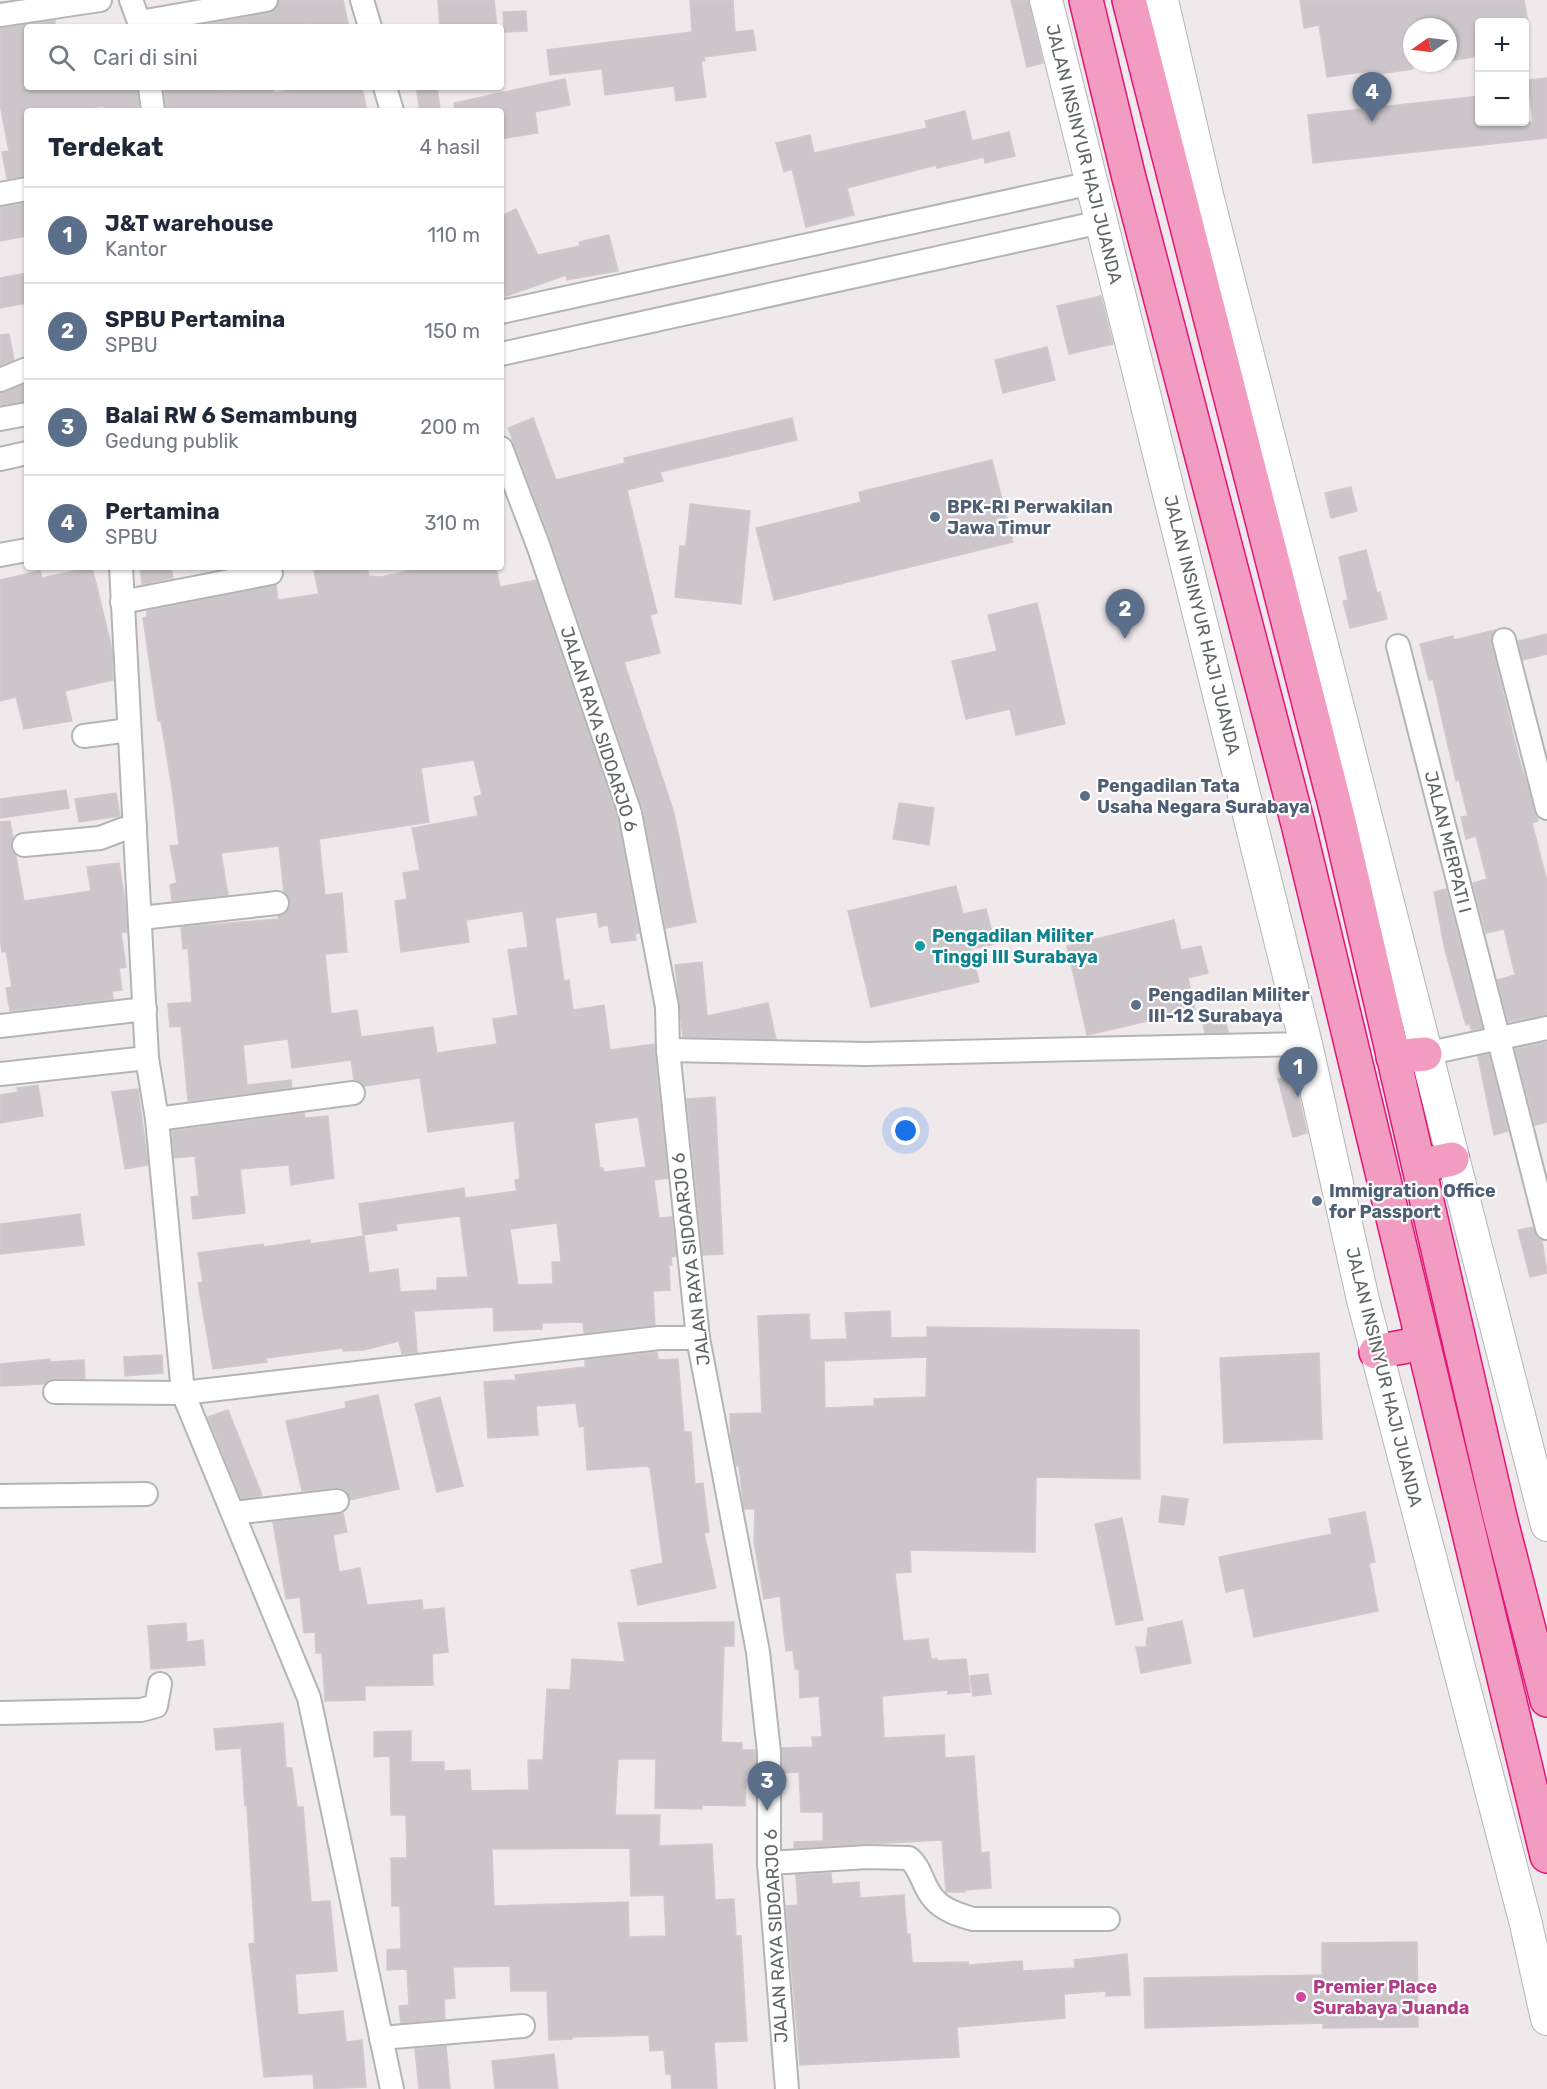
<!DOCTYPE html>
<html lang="id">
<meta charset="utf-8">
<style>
:root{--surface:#fff;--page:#f6f6f7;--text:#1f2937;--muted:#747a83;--line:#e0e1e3;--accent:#cd45da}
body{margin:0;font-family:Rubik,sans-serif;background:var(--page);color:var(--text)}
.controls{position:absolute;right:18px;top:18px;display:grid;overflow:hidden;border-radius:6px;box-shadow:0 2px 4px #0004}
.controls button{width:54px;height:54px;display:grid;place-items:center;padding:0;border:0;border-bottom:2px solid var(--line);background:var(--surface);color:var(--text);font:30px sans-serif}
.compass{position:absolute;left:1403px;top:18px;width:54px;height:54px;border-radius:50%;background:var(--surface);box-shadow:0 2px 4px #0004;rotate:256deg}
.you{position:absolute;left:906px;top:1131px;width:21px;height:21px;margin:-15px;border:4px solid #fff;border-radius:50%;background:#1a73e8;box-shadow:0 0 0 9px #1a73e833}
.badge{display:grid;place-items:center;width:39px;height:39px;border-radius:50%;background:var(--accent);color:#fff;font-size:20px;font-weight:700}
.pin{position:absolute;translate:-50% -50px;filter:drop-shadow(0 2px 3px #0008)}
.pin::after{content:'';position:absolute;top:32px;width:21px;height:18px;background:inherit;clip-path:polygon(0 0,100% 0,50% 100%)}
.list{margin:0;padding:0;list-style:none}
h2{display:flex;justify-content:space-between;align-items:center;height:78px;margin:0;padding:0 24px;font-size:26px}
h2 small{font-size:20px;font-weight:400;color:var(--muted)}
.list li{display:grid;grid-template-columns:39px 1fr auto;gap:18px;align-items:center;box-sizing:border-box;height:96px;padding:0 24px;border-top:2px solid var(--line)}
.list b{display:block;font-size:22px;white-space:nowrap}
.list p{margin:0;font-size:20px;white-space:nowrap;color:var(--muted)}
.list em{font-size:20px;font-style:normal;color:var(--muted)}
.icon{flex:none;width:33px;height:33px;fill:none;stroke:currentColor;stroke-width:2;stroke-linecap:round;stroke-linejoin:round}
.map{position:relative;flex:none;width:1547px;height:2089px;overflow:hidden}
.search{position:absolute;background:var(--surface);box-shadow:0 2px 4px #0004;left:24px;top:24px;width:480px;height:66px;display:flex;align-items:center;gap:15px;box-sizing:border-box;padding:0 21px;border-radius:6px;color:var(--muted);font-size:22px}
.panel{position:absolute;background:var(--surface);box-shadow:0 2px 4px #0004;left:24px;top:108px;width:480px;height:462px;border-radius:6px}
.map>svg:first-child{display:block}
</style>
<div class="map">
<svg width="1547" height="2089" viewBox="0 0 1547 2089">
<rect width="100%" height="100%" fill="#f0e9ec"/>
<g fill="#ccc5c9" stroke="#d4c7ce" stroke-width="1.5" fill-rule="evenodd">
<polygon points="279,0 343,0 349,27 310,27 309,23 288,27 190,27 268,13 275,10"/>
<polygon points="438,0 494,0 497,27 440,27"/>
<polygon points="690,0 733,0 735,32 753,30 756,50 704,57 705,61 701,61 706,97 676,101 674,86 605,95 602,69 550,75 547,50 692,32"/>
<polygon points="1011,0 1029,0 1043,63 1027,67"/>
<polygon points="1300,0 1524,0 1528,22 1479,22 1479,56 1448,61 1448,27 1407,27 1413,69 1371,75 1371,71 1327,77 1319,25 1304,28"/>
<polygon points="526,11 527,31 504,32 503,12"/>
<polygon points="55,20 55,27 27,27 27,87 137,87 139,111 104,111 103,106 78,111 27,111 27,176 7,179 2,152 9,151 0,104 0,28"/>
<polygon points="1547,78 1547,138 1313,163 1308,115 1479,96 1479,122 1533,122 1528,80"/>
<polygon points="565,79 570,105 535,112 538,133 501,139 501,111 455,111 454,103"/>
<polygon points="164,87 221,87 222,91 273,87 274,93 304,87 362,87 367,111 166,111"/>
<polygon points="416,87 437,87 440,109 420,111"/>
<polygon points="965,111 972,141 1009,132 1015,156 985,163 984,157 937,168 936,165 847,188 854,215 806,227 792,169 784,172 776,143 810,135 814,153 927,128 925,121"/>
<polygon points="27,203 27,236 0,241 0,207"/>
<polygon points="516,209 538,255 580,246 579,242 609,235 618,271 567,280 566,275 501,298 501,216"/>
<polygon points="27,273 27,303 0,308 0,278"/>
<polygon points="1101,296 1113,344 1069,354 1057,306"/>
<polygon points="9,334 14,360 0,365 0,335"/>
<polygon points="1047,347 1055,380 1003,393 995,360"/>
<polygon points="27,384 27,401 0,405 0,393"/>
<polygon points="533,418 556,480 625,463 624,458 792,418 797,440 660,472 663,481 627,490 657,613 650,615 660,653 624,662 674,813 696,922 666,928 643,809 551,541 508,428"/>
<polygon points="992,460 1013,542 774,600 756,528 861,502 859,492"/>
<polygon points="1351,487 1357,511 1331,518 1325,493"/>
<polygon points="690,504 750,511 741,604 675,597 680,546 686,546"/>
<polygon points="1366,550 1377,593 1380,592 1387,619 1350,628 1343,601 1348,600 1339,557"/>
<polygon points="92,567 112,649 113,680 65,691 72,721 24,729 16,697 0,701 0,580 40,571 42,578"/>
<polygon points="140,567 171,567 173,578 142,584"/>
<path d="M313 567H367L369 576 381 577 425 567H496L500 587 536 580 617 816 639 933H635L636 940 611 943 608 925 599 927 597 912 555 918 564 981 569 980 573 1010 604 1005 610 1050 654 1044 668 1178 654 1180 659 1218 672 1217 676 1256 671 1257 672 1265H669L670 1290 653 1291 655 1325 584 1333 583 1322 542 1323V1329L494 1331 493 1307 414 1311 417 1352 402 1354 399 1341 364 1350 343 1351V1348L266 1358 267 1362 213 1369 198 1283 203 1282 198 1253 263 1244 264 1247 310 1240V1244L364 1236 369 1273 398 1269 400 1292 437 1290V1278L468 1277 460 1216 396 1224 397 1230 363 1235 359 1204 464 1188 465 1198 517 1191 515 1180 520 1179 514 1121 428 1132 420 1078 364 1086 354 1080 351 1060 292 1068 288 1039 243 1045 247 1085 291 1080 292 1088 188 1101 181 1026 170 1027 168 1004 192 1002 188 948 183 949 181 927 279 919 278 916 289 909 290 902 284 892 279 846 221 853 228 895 172 901 170 885 177 883 170 846 179 845 172 788 161 721H158L143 618 147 617V611L276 585 278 600 319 594ZM474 760 482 795 474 797 478 816 412 828 420 870 403 873 407 899 395 901 401 952 469 942 466 920 523 911 528 947 508 950 518 1015 493 1019 497 1044 437 1053 433 1027 361 1037 357 1010 331 1014 325 954 347 952 342 893 325 895 319 839 429 822 421 768ZM638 1117 646 1167 604 1172 603 1168H600L594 1123ZM557 1223 561 1262H552L553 1284 518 1285 510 1229Z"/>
<polygon points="1037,603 1065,724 1016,735 1010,709 966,719 952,661 997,651 988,615"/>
<polygon points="1495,630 1491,643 1519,759 1538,821 1532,823 1547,881 1547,1015 1508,1022 1497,980 1515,975 1504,929 1486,933 1473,883 1487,879 1476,836 1466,839 1461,817 1468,816 1459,780 1456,781 1433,679 1429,680 1420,644 1453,636 1454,640"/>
<polygon points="1547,634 1547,654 1523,660 1518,641"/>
<polygon points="66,790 69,808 0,818 0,799"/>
<polygon points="116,793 120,816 79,822 75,799"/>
<polygon points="899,803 934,808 929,845 893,839"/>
<polygon points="10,821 13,838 11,847 16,856 24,901 91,891 87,867 119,863 125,902 127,932 121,932 126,967 119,968 122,990 112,991 113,999 10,1011 6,988 12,987 6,951 2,952 0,936 0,822"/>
<polygon points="956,886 963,914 986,909 995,944 971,949 979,982 871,1007 848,911"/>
<polygon points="1446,889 1482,1028 1471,1030 1470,1024 1466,1025 1445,950 1434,892"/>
<polygon points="1174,920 1181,950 1201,946 1208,973 1188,978 1195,1010 1087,1035 1067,946"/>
<polygon points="702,962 707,1016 768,1003 776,1039 683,1037 675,965"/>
<polygon points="1224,1014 1228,1032 1205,1033 1202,1019"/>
<polygon points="1547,1042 1547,1122 1535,1125 1515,1049"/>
<polygon points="1489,1054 1508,1131 1494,1135 1478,1056"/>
<polygon points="1294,1075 1307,1133 1293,1137 1278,1079"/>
<polygon points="38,1085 43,1116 0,1123 0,1095 18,1092 17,1088"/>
<polygon points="138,1089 148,1165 125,1169 112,1092"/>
<polygon points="715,1097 723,1254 703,1255 687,1099"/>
<polygon points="304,1113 305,1118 328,1116 334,1178 291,1185 289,1165 240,1169 245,1213 193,1219 191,1197 199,1196 195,1156 174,1158 172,1131"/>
<polygon points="80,1214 84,1245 0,1254 0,1224"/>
<polygon points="1533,1227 1537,1237 1542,1240 1547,1273 1530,1277 1518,1230"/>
<path d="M890 1311 891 1338 927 1337V1327L1139 1330 1140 1479 1036 1477 1035 1552 910 1550 911 1572 895 1573 903 1641 928 1639 931 1659H937V1661L966 1659 970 1692 948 1694V1690L882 1696 884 1738 944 1735 945 1758 974 1756 981 1853 989 1852 991 1888 965 1890V1892H946L942 1840 794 1848V1842L823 1841V1812H801L799 1772 783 1773 782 1748 813 1747 812 1737H822L819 1696 800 1698 799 1669H795L793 1650 786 1651 780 1596 764 1599 754 1542 755 1509H744L739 1466H736L731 1439 730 1414 762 1413 758 1316 809 1314 810 1340 847 1339 845 1313ZM927 1357 926 1397 874 1399V1406L825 1408 824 1361Z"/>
<polygon points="657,1352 658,1360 678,1359 684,1432 691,1432 695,1484 703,1483 709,1532 704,1533 716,1588 638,1605 631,1570 663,1563 650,1468 647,1466 587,1470 584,1426 579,1427 576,1403 536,1406 538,1435 488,1438 484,1382 516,1380 515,1375 585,1367 585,1360"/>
<polygon points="1319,1353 1322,1439 1224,1443 1220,1358"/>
<polygon points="162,1355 163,1373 125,1376 124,1357"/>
<polygon points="50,1359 50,1362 84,1360 85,1379 55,1378 44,1384 0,1386 0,1364"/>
<polygon points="378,1395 399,1489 350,1500 342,1488 302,1491 286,1421 346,1408 345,1402"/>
<polygon points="440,1397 463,1486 437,1492 415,1404"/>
<polygon points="228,1410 262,1495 257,1497 241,1499 208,1417"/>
<polygon points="1162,1496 1188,1499 1184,1525 1159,1522"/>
<polygon points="1365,1512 1375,1562 1369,1563 1378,1611 1254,1637 1244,1588 1226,1592 1219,1557 1332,1534 1329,1519"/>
<polygon points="343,1513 347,1532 333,1535 339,1572 360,1568 367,1605 422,1600 423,1610 444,1608 448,1652 432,1654 433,1685 365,1686 365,1700 325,1701 322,1653 316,1653 315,1632 304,1633 300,1597 286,1599 273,1522"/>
<polygon points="1122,1518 1143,1620 1116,1625 1095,1524"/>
<polygon points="1182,1621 1191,1663 1141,1673 1136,1647 1146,1647 1148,1628"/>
<path d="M734 1622V1646H724L721 1742 742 1743V1750H755L756 1775H746L745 1806 702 1805V1809L655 1808 656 1759H618L615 1815H660L659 1846 712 1844 715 1900 734 1899 736 1936H741L747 2041 714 2042 717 2089H672L671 2074H666L664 2050 650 2051 649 2035 572 2037V2039L549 2040 547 1991H511L510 1966 453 1967 455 1998 444 1999 445 2019 401 2023 399 2006 409 2005 407 1969 387 1970V1950L401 1949 400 1906H392L391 1858H407L406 1815H391L390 1756 374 1757V1732L411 1731V1762H444V1771L470 1770 471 1791 529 1790 528 1760H543L547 1689 570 1690 572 1659 625 1662 618 1623ZM630 1848 631 1896 664 1895 666 1936 629 1937 628 1902 494 1906 492 1849Z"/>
<polygon points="186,1623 187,1642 203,1640 205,1665 151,1669 148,1626"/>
<polygon points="988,1674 991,1694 973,1696 970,1676"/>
<polygon points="283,1723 286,1768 292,1768 297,1807 303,1807 311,1902 330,1901 337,1971 295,1974 298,2015 343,2011 346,2042 362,2040 366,2087 314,2089 313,2074 264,2077 249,1944 255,1943 247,1806 245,1806 241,1748 216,1750 214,1729"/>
<polygon points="831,1873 832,1884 859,1882 860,1898 904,1895 907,1934 910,1934 912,1963 968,1962 968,1965 1022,1961 1023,1971 1075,1968 1074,1960 1127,1954 1130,1995 1106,1996 1106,1991 1064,1994 1065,2018 957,2027 959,2057 800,2065 786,1906 798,1905 796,1875"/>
<polygon points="1417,1942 1418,2027 1323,2028 1323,2023 1145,2028 1144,1978 1322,1975 1322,1943"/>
<polygon points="446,2046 450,2089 419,2089 415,2049"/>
<polygon points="554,2054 558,2089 495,2089 492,2061"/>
</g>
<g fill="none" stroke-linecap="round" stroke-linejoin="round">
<defs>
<g id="street">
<polyline points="131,0 141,27"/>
<polyline points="362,0 370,27"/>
<polyline points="0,15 100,0"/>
<polyline points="140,22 266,0"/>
<polyline points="150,87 153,111"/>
<polyline points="385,87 392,111"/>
<polyline points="0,194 27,189"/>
<polyline points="501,312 1092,183"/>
<polyline points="501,354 1101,222"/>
<polyline points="0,380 27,369"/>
<polyline points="0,419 27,414"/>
<polyline points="501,448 538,545 630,813 667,1007 668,1050 698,1338 758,1652 769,1752 769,1863 787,2089"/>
<polyline points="0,459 27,453"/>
<polyline points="0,555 27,550"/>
<polyline points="121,567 147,1058 157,1119 183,1393 309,1698 392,2089"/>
<polyline points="122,602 271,573"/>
<polyline points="1504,640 1547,808"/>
<polyline points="1398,646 1547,1228"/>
<polyline points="84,736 129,730"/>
<polyline points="24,845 100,838 124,829 135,827"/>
<polyline points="141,918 277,903"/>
<polyline points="0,1026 145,1009"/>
<polyline points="668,1050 866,1054 1306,1044"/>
<polyline points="1425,1054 1547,1028"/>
<polyline points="0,1074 147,1058"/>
<polyline points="157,1119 353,1093"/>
<polyline points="55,1392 183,1393 659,1338 698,1338"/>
<polyline points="0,1496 146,1494"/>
<polyline points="234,1513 337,1501"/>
<polyline points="0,1713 141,1710 156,1706 160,1684"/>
<path d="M769 1863 868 1857 909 1858C922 1869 922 1886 934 1899 943 1910 959 1915 973 1919H1108"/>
<polyline points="381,2038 523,2026"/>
</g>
<g id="secondary">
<polyline points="1046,0 1306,1044 1363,1300 1526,1924 1547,2019"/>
<polyline points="1162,0 1208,199 1547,1525"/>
</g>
<g id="highway">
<polyline points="1086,0 1128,174 1298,824 1547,1856"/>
<polyline points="1129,0 1337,813 1500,1517 1547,1700"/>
<polyline points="1393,1057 1425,1054"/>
<polyline points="1419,1166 1452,1159"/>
<polyline points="1376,1352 1423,1343"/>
</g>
</defs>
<use href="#street" stroke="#b1b6b4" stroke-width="26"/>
<use href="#secondary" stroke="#b0b7b4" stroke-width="34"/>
<use href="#highway" stroke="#e21678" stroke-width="36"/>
<use href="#street" stroke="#fff" stroke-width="22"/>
<use href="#secondary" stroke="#fff" stroke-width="32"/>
<use href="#highway" stroke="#f39cc1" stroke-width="33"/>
</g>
<g fill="#5c6f8a" stroke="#fff" stroke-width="2">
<circle cx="935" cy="517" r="6"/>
<circle cx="1085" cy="796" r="6"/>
<circle cx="1136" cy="1005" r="6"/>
<circle cx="1317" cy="1201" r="6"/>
</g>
<circle fill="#0f9aa8" stroke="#fff" stroke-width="2" cx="920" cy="946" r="6"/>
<circle fill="#d1479c" stroke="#fff" stroke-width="2" cx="1301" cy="1997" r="6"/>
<g text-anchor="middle" stroke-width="4.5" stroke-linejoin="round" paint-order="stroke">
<g font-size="18" fill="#606763" stroke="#fff">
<text transform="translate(1084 154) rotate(76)" y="6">JALAN INSINYUR HAJI JUANDA</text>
<text transform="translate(1202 625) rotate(76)" y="6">JALAN INSINYUR HAJI JUANDA</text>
<text transform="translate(599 729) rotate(72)" y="6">JALAN RAYA SIDOARJO 6</text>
<text transform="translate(1448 842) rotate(76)" y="6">JALAN MERPATI I</text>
<text transform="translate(691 1259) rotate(-97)" y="6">JALAN RAYA SIDOARJO 6</text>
<text transform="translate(1384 1377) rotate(76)" y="6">JALAN INSINYUR HAJI JUANDA</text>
<text transform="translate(776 1936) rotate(-93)" y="6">JALAN RAYA SIDOARJO 6</text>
</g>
<g font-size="18" font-weight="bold" fill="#4e5e75" stroke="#fff" text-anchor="start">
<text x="947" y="513">BPK-RI Perwakilan<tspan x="947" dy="21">Jawa Timur</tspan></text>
<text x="1097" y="792">Pengadilan Tata<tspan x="1097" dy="21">Usaha Negara Surabaya</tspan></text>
<text x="1148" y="1001">Pengadilan Militer<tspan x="1148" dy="21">III-12 Surabaya</tspan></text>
<text x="1329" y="1197">Immigration Office<tspan x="1329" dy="21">for Passport</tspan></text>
</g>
<g font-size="18" font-weight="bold" fill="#0d838f" stroke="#fff" text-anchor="start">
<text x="932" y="942">Pengadilan Militer<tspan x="932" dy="21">Tinggi III Surabaya</tspan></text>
</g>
<g font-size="18" font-weight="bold" fill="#b23c85" stroke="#fff" text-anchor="start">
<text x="1313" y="1993">Premier Place<tspan x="1313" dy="21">Surabaya Juanda</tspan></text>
</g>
</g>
</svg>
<div class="controls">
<button>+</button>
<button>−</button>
</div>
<svg class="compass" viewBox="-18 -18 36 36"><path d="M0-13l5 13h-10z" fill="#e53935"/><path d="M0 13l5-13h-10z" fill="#747a83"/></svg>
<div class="you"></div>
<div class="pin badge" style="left:1298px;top:1097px;background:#5c6f8a">1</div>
<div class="pin badge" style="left:1125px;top:639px;background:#5c6f8a">2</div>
<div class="pin badge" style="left:767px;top:1811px;background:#5c6f8a">3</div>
<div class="pin badge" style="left:1372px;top:122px;background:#5c6f8a">4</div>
<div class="search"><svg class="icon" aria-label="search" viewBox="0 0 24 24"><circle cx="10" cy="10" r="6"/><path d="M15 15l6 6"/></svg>Cari di sini</div>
<section class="panel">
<h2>Terdekat<small>4 hasil</small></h2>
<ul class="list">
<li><span class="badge" style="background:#5c6f8a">1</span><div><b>J&amp;T warehouse</b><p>Kantor</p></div><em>110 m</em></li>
<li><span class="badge" style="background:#5c6f8a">2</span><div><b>SPBU Pertamina</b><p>SPBU</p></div><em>150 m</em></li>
<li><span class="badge" style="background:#5c6f8a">3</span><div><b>Balai RW 6 Semambung</b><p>Gedung publik</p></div><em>200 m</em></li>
<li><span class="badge" style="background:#5c6f8a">4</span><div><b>Pertamina</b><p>SPBU</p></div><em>310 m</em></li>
</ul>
</section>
</div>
